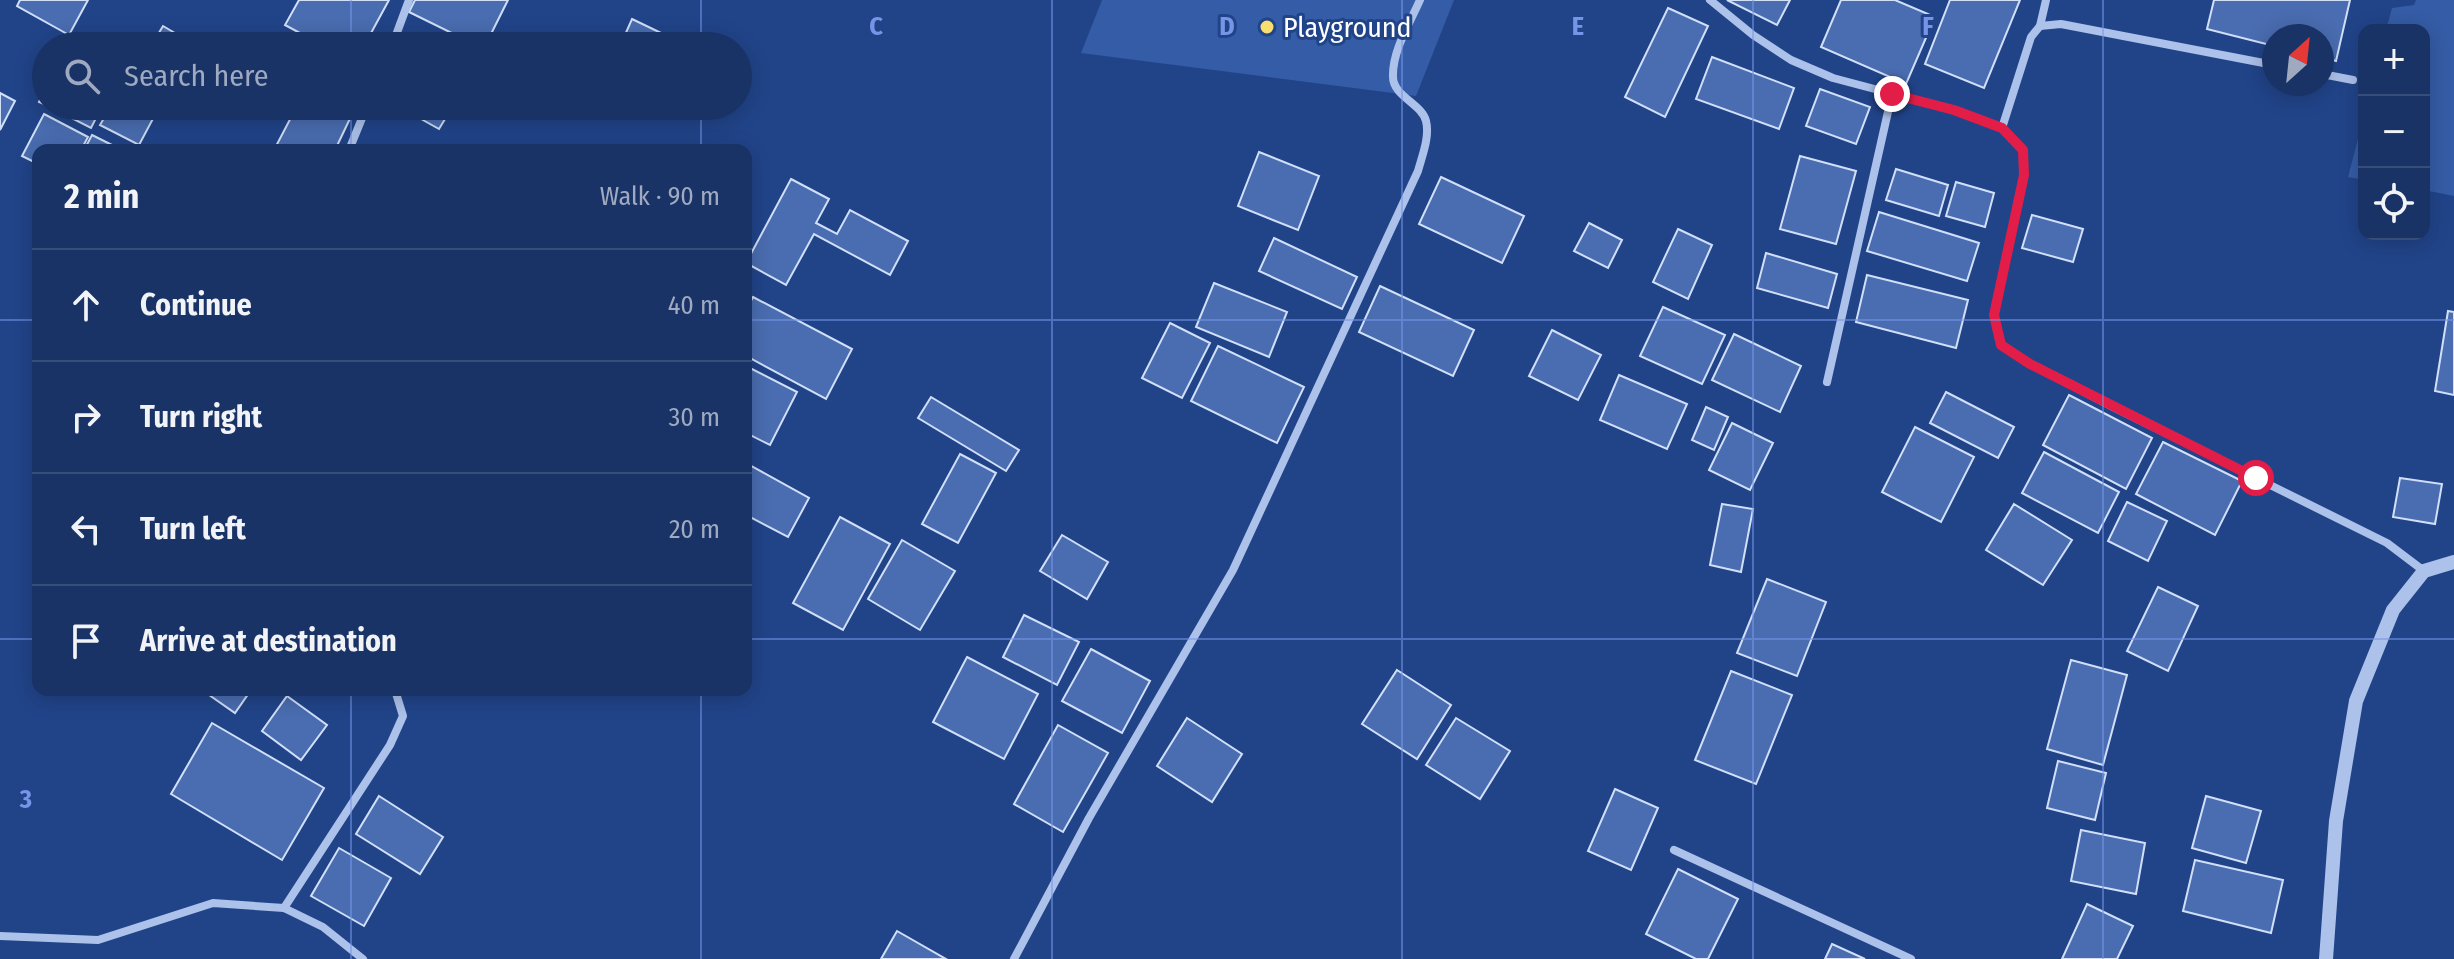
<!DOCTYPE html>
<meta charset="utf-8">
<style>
:root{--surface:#193367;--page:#223b6d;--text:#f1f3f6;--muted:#9faac0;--line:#374e7b}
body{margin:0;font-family:"Fira Sans Condensed",sans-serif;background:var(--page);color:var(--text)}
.controls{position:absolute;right:24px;top:24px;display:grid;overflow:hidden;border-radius:16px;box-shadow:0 4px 20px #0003}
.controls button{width:72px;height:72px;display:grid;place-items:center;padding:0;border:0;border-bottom:2px solid var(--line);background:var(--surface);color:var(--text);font:40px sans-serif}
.compass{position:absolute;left:2262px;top:24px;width:72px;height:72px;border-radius:50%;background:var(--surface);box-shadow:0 4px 20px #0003;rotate:27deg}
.stop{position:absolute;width:24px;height:24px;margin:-18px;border:6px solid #e11d48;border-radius:50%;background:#fff}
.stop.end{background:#e11d48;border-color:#fff;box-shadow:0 2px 8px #0008}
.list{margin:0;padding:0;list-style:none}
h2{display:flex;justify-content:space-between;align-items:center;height:104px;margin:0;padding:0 32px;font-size:34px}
h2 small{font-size:26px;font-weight:400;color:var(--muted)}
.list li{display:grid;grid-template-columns:52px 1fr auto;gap:24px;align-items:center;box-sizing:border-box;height:112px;padding:0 32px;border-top:2px solid var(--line)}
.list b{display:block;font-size:30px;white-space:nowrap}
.list em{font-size:26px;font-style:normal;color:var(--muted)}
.icon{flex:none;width:44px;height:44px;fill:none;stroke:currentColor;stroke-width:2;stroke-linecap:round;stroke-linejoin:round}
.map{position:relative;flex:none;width:2454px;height:959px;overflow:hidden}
.search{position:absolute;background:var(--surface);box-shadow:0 4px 20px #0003;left:32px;top:32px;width:720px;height:88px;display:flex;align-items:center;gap:20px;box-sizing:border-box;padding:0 28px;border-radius:44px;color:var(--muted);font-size:30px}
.panel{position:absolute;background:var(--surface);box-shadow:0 4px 20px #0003;left:32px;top:144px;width:720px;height:552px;border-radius:16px}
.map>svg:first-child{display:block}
</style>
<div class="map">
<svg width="2454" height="959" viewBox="0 0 2454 959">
<rect width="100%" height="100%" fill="#214489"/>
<g fill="#355ca6">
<polygon points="1102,0 1454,0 1416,96 1081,53"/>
<polygon points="2416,0 2454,0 2454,196 2424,190 2424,30 2386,30 2392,8 2414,5"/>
<polygon points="2364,116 2364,180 2348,177"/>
</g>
<g fill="#4a6db1" stroke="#d1dff8" stroke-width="2">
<polygon points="20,0 88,0 69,35 17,6"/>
<polygon points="299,0 389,0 364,46 324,46 285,25"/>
<polygon points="415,0 508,0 485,46 478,46 409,12"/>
<polygon points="1727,0 1790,0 1777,25"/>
<polygon points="1841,0 1895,0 1935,17 1906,84 1821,47"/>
<polygon points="1950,0 2020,0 1984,88 1925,64"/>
<polygon points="2214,0 2350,0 2336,61 2322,57 2322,36 2274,36 2274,46 2207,29"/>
<polygon points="1668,8 1708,26 1665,117 1625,97"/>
<polygon points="632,19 682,43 681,46 620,46"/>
<polygon points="163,26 197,46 151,46"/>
<polygon points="1712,57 1794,88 1779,129 1696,99"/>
<polygon points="46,88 46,105 39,102"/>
<polygon points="1820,89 1870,107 1856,144 1806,126"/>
<polygon points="0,93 15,101 0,130"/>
<polygon points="48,106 102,106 91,128"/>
<polygon points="111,106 139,106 155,115 139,145 100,125"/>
<polygon points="297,106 356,106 335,150 274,150"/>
<polygon points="398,106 453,106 439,129"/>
<polygon points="44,114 88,137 81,150 38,150 38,164 22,156"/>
<polygon points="92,135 122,150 84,150"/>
<polygon points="1259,152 1319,176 1298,230 1238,206"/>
<polygon points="1800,156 1856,171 1836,244 1780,229"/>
<polygon points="1896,169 1948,185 1939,216 1886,200"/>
<polygon points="1441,177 1524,216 1502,263 1419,224"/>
<polygon points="791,179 829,199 816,223 837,234 850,210 908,241 890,275 814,234 786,285 746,263"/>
<polygon points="1956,182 1994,193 1985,227 1946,216"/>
<polygon points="1879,212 1979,243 1967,281 1867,251"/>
<polygon points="2032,215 2083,229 2073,262 2022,248"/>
<polygon points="1589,223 1622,240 1608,268 1574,251"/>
<polygon points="1678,229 1712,245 1688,299 1653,282"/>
<polygon points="1274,238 1357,277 1342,309 1259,271"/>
<polygon points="1766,253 1837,274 1828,308 1757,288"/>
<polygon points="1867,275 1968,300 1956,348 1856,322"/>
<polygon points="1214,283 1287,312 1269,357 1196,327"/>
<polygon points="1380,286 1474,330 1453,376 1359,332"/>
<polygon points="753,297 852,349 826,399 746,356 746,310"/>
<polygon points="1663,307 1725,335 1702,384 1640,356"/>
<polygon points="2448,311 2454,312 2454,395 2435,391"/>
<polygon points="1170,323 1210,343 1182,398 1142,378"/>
<polygon points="1552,330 1601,355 1578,400 1529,376"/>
<polygon points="1734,334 1801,366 1780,412 1712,380"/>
<polygon points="1218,346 1304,387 1277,443 1191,401"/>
<polygon points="746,366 797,392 770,445 746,433"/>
<polygon points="1619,375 1687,404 1667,449 1600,420"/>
<polygon points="1946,392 2014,427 1998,458 1930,423"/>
<polygon points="2069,395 2152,438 2126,489 2043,445"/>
<polygon points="931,397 1019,450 1006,471 918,418"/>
<polygon points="1706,407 1728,417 1714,450 1692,440"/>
<polygon points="1732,423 1773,443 1750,490 1709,470"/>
<polygon points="1915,427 1974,457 1941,522 1882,492"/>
<polygon points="2163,442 2242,481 2215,535 2136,494"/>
<polygon points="2044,452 2119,492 2098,533 2022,493"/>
<polygon points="960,454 996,473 958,543 922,524"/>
<polygon points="746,463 809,498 788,537 746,515"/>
<polygon points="2400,478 2442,484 2435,524 2393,517"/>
<polygon points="2127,502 2167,521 2148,561 2108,541"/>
<polygon points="1722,504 1753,509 1741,572 1710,565"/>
<polygon points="2014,504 2072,540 2043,585 1986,550"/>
<polygon points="840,517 890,544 843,630 793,603"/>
<polygon points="1062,535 1108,562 1087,599 1040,571"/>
<polygon points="902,540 955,571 920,630 868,599"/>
<polygon points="1767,579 1826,602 1797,676 1737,653"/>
<polygon points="2158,587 2198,606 2168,671 2127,651"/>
<polygon points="1024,615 1079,642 1057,685 1003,657"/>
<polygon points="1091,649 1150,681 1122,733 1062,701"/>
<polygon points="967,657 1038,694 1004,759 933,722"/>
<polygon points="2071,660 2127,675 2103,765 2047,749"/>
<polygon points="1397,670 1451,705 1417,759 1362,724"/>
<polygon points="1731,671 1792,695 1756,784 1695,760"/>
<polygon points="202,690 251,690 235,713"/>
<polygon points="287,696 327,725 301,760 262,731"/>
<polygon points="1187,718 1242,754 1212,802 1157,766"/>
<polygon points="1456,718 1510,751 1480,799 1426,765"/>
<polygon points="212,723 324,788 282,860 171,794"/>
<polygon points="1058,725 1108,753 1063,832 1014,804"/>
<polygon points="2058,761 2106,773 2095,820 2047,808"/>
<polygon points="1615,789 1658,808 1631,870 1588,851"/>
<polygon points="379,796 443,837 420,874 356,834"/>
<polygon points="2206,796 2261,811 2246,863 2192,848"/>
<polygon points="2081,830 2145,843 2136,894 2071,881"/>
<polygon points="339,848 391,878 364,926 311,896"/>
<polygon points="2195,860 2283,880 2271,933 2183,911"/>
<polygon points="1678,869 1738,899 1708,959 1696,959 1646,934"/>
<polygon points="2087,904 2133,926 2117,959 2062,959"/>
<polygon points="897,931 946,959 881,959"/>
<polygon points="1832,944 1865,959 1825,959"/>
</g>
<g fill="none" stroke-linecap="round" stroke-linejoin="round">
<g stroke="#adc2ea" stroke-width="8">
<polyline points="1710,0 1753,35 1791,60 1833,78 1954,110 2002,128 2023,150 2024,175 1994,315 2001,345 2030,364 2113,407 2387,543 2424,571"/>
<polyline points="2040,26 2046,0"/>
<polyline points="392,46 409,0"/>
<polyline points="2322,74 2353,80"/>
<polyline points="2002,128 2031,37 2040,26 2061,24 2274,65"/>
<polyline points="349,150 367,106"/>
<polyline points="1827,382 1892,94"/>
<polyline points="1674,850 1911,959"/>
<polyline points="284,908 390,745 403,716 395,690"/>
<polyline points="0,936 98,940 213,903 284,908 323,927 363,959"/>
<path d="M1014 959 1089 818 1233 570 1418 171C1422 156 1430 137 1426 121 1422 104 1393 96 1393 77 1392 51 1410 23 1420 0"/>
</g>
<polyline stroke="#adc2ea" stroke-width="14" points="2326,959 2336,821 2356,701 2393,610 2424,571 2454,562"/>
</g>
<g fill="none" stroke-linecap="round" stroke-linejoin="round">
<polyline stroke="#e11d48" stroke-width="10" points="1892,94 1954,110 2002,128 2023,150 2024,175 1994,315 2001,345 2030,364 2256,478"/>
</g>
<path fill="none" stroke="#7795e8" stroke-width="2" stroke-opacity="0.55" d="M351 0V46M701 0V46M1052 0V959M1402 0V959M1753 0V959M2103 0V959M351 106V150M701 106V150M0 320H38M746 320H2454M0 639H38M746 639H2454M351 690V959M701 690V959"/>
<circle fill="#f7de6e" stroke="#214489" stroke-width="3" cx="1267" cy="27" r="8"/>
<g text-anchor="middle" stroke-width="6" stroke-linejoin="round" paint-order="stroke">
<g font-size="28" fill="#fff" stroke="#214489" text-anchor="start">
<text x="1283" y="37">Playground</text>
</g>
</g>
<g font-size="26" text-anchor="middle" font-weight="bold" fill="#7795e8" stroke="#214489" stroke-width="6" stroke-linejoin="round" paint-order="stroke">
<text x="876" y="35">C</text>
<text x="1227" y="35">D</text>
<text x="1578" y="35">E</text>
<text x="1928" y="35">F</text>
<text x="26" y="808">3</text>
</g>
</svg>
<div class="controls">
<button>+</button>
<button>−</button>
<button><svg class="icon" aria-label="locate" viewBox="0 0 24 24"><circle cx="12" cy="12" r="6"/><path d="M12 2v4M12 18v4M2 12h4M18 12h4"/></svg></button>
</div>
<svg class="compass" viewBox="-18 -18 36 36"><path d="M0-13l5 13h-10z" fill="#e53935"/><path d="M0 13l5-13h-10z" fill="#9faac0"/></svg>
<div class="stop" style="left:2256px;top:478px"></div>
<div class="stop end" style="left:1892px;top:94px"></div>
<div class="search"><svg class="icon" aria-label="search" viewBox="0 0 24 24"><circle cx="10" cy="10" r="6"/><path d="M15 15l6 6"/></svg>Search here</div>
<section class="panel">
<h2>2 min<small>Walk · 90 m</small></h2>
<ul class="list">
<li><svg class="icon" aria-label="ahead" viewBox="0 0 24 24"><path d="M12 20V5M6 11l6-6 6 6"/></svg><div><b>Continue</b></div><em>40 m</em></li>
<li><svg class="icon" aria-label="right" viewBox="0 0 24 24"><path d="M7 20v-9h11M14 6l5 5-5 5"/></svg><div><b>Turn right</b></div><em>30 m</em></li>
<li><svg class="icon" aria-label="left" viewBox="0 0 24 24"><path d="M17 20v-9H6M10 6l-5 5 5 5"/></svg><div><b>Turn left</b></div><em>20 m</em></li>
<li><svg class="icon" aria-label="arrive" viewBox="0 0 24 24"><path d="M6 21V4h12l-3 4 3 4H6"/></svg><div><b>Arrive at destination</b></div></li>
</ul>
</section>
</div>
